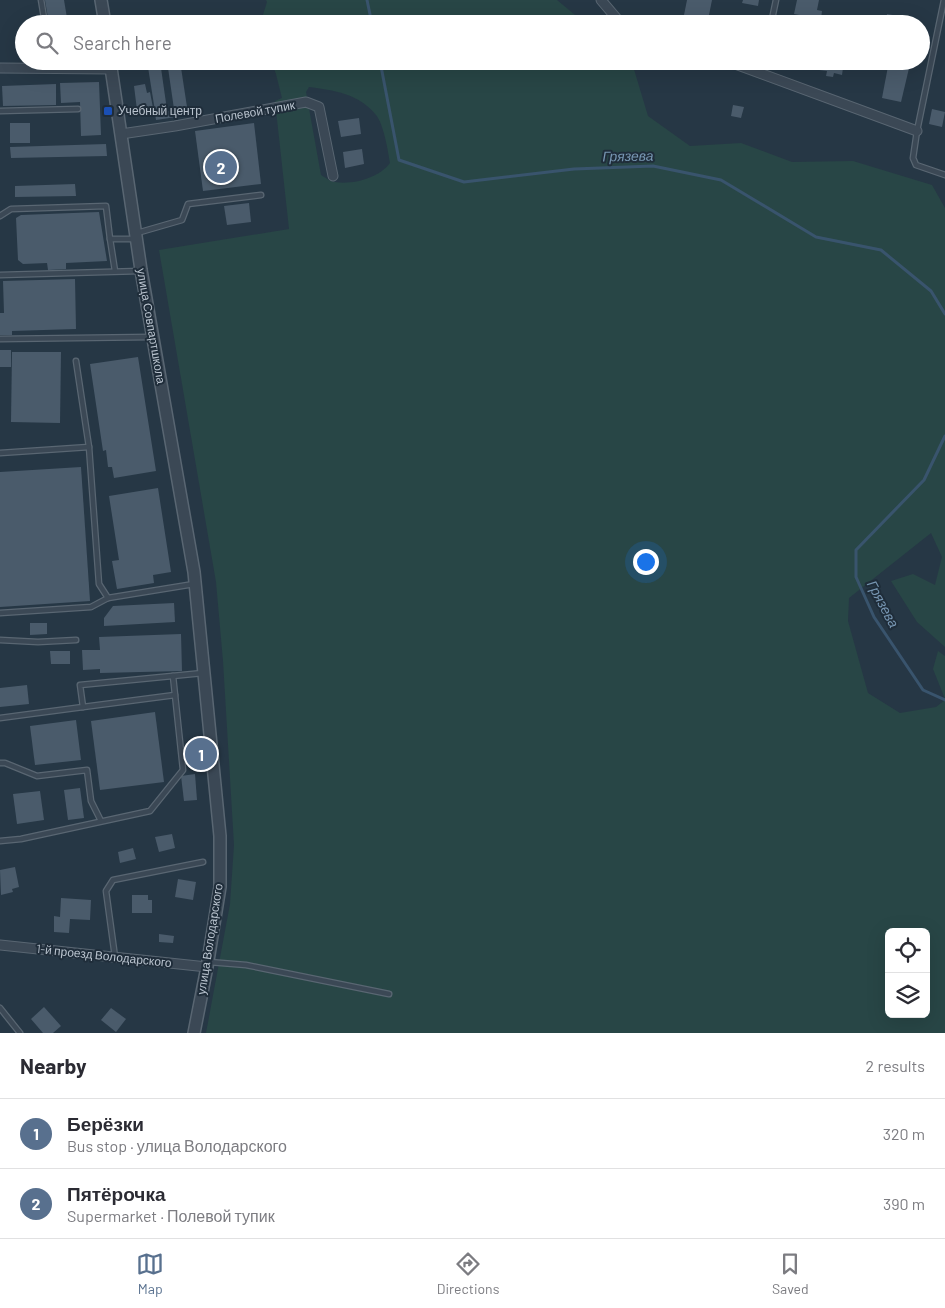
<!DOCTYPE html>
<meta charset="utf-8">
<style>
:root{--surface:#fff;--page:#f7f7f7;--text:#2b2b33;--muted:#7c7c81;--line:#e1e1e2;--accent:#58708e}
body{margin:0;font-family:Barlow,sans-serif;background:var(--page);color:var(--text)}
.controls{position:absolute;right:15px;bottom:15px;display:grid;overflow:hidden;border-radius:8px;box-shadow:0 5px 20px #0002}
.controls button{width:45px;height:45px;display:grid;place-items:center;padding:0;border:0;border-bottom:1px solid var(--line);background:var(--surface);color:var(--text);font:25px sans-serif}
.you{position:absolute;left:645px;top:561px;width:18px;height:18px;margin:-12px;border:4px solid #fff;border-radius:50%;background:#1a73e8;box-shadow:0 0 0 8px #1a73e833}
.badge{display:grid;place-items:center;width:32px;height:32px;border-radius:50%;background:var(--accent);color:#fff;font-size:16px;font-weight:700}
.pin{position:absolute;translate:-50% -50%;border:2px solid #fff;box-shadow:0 1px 5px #0006}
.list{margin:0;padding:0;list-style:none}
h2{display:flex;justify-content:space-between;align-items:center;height:65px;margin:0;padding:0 20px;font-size:21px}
h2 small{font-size:16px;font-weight:400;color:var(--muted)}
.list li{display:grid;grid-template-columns:32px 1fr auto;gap:15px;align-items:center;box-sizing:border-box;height:70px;padding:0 20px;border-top:1px solid var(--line)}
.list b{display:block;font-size:19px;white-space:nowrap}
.list p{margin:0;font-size:16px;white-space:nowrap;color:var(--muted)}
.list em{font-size:16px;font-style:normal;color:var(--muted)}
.icon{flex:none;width:28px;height:28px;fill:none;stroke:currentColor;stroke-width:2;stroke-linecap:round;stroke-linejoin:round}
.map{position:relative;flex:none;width:945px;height:1033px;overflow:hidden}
.search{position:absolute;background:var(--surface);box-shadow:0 5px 20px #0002;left:15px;right:15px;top:15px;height:55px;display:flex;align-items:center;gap:12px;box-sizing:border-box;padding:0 18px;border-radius:28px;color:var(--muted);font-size:19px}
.sheet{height:205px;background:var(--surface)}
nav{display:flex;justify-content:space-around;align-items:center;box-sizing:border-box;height:70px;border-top:1px solid var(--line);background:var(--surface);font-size:14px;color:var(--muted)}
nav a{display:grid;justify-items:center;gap:2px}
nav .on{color:var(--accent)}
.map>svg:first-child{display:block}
</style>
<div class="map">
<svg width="945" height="1033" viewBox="0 0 945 1033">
<rect width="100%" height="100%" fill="#263745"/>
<g fill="#284646" fill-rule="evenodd">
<polygon points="266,0 557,0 586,24 262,24 262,18 267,2"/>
<path d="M271 61H628L633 66 648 116 690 146 741 143 792 162 853 161 932 185 945 208V647L917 622 891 581 913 574 935 585 942 557 931 533 849 598 848 621 868 693 900 713 936 707 945 700V1033H206L230 904 234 845 223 661 216 582 159 250 289 229 275 101 282 98 276 74ZM309 87C333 90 360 94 376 115 384 125 388 151 390 163 379 178 353 185 335 182 330 182 325 177 321 175L306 92ZM889 932H926V1014H889Z"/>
<polygon points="938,651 945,656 945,699 933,669"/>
</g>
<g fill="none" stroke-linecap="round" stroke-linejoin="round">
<g stroke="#39546d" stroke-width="3">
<polyline points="367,0 372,24"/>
<polyline points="380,61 399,160 464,182 574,169 653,166 721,180 816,237 881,250 931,291 945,314"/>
<polyline points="945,436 924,480 856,550 856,577 874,617 923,690 945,700"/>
</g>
</g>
<g fill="#4a5b6b">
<polygon points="45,0 64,0 68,24 49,24"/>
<polygon points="687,0 712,0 708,20 684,15"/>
<polygon points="743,0 759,0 758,6 742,3"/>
<polygon points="797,0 819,0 817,10 822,11 821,19 794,14"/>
<polygon points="887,14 910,18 909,24 885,24"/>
<polygon points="126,61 136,61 137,69 128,70"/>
<polygon points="147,61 160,61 167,110 155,111"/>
<polygon points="167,61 180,61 187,107 174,109"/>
<polygon points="800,61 844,61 842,75 834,73 833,77 826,76 827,71 819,70 820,66"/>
<polygon points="889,61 910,64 901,102 882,98"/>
<polygon points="99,82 101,135 81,136 80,102 61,103 60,83"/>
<polygon points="56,84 56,105 3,106 2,86"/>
<polygon points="145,84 147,93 150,92 153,108 137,110 134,86"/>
<polygon points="733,105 744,107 741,118 731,116"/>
<polygon points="932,109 945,112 942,127 929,124"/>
<polygon points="175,110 176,117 156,120 155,113"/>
<polygon points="359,118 361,134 341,137 338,121"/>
<rect x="10" y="123" width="20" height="20"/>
<polygon points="254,123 261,184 203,191 195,131"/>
<polygon points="106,144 107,156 11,158 10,147"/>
<polygon points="362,149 364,164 345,168 343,152"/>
<polygon points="75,184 76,196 15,197 15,186"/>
<polygon points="249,203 251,222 227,225 224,206"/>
<polygon points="99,212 107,261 66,263 66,269 48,270 47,263 23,264 18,260 16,218 21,215"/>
<polygon points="75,279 76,329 12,331 12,335 0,335 0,313 4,313 3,281"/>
<rect x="0" y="350" width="11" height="17"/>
<polygon points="12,352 61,352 60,423 11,422"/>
<polygon points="138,357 156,471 114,478 112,467 108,467 106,450 103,451 90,364"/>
<polygon points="81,467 90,601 0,607 0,472"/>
<polygon points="158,488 171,572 153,575 154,583 117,589 112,561 119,560 109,496"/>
<polygon points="174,603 175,622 104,626 104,618 113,606"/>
<polygon points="30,623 47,623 47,634 30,635"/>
<polygon points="181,634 182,671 100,673 100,669 83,670 82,650 100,650 99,637"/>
<polygon points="50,651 70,651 70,664 51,664"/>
<polygon points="27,685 29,704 0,707 0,688"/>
<polygon points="155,712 164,782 100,790 91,721"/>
<polygon points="76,720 81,760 35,765 30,726"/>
<polygon points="195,774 197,800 184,801 181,776"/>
<polygon points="80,788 84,818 68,820 64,790"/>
<polygon points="40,791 44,820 17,824 13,794"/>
<polygon points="172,834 175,848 159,852 155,837"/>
<polygon points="133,848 136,859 120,863 118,852"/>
<polygon points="15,867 19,887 12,889 13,892 1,895 0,870"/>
<polygon points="178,879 196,882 193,900 175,897"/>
<polygon points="132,895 148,895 148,900 152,900 152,913 132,913"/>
<polygon points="61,898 91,900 90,920 70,919 69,933 54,932 54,916 60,917"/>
<polygon points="159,934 174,936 173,943 159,942"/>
<polygon points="44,1007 61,1026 53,1033 43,1033 31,1019"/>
<polygon points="111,1008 126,1019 116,1032 101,1020"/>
</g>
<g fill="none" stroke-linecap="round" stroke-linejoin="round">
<defs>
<g id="service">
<polyline points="41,0 45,24"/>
<polyline points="944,0 917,131 913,158 916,165 945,175"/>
<polyline points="771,24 776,0"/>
<polyline points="760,74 763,61"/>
<polyline points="0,111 78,109"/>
<polyline points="0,216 11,209 106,206 110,239 135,239"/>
<polyline points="137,233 182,220 188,204 261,195"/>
<polyline points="110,239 115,271"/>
<polyline points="0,275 140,271"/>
<polyline points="0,339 151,337"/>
<polyline points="76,361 89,447 99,584 108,598"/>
<polyline points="0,453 89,447"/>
<polyline points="0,613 91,607 108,598 194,584"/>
<polyline points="0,640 38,642 76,640"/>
<polyline points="83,707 175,695"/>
<polyline points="0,718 83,707 80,685 203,673"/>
<polyline points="0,763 5,763 37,776 87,770 91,801 101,821"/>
<polyline points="0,841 21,839 150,811 183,770 173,676"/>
<polyline points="115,957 106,891 113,880 203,862"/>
<polyline points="209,962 246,965 389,994"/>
<polyline points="0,1008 20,1033"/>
</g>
<g id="minor">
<polyline points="601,0 618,20 627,24"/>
<polyline points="727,61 917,131"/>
<polyline points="0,68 111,69"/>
<polyline points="121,134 175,126 306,102 319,107 333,176"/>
<polyline points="0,945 207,967"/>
</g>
<g id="tertiary">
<polyline points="101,0 105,24"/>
<polyline points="110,61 141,270 194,572 220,836 220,887 207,967 194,1033"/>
</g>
</defs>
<use href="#service" stroke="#596672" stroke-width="7"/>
<use href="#minor" stroke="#596672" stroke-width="11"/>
<use href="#tertiary" stroke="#596672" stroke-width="14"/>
<use href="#service" stroke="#3b4855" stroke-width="4.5"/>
<use href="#minor" stroke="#3b4855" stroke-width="9"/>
<use href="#tertiary" stroke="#3b4855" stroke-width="11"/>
</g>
<rect fill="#1a4fb4" stroke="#1f2d3a" stroke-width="2" x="103" y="106" width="10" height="10" rx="2.5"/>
<g text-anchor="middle" stroke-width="4" stroke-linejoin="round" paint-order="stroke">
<g font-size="12" fill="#b9c3ce" stroke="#1f2d3a" text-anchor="start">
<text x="118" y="115">Учебный центр</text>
</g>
<g font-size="12" fill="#b9c3ce" stroke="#1f2d3a">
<text transform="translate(255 112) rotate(-10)" y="4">Полевой тупик</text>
<text transform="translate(151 326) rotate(80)" y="4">улица Совпартшкола</text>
<text transform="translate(210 939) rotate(-81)" y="4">улица Володарского</text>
<text transform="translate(104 956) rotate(6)" y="4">1-й проезд Володарского</text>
</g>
<g font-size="14" font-style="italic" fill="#7796b2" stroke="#1f2d3a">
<text transform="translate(628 156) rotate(-1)" y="5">Грязева</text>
<text transform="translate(883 604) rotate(62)" y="5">Грязева</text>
</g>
</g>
</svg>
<div class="controls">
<button><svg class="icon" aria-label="locate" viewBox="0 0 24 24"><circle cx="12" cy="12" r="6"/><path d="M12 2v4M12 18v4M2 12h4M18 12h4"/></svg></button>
<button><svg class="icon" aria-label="layers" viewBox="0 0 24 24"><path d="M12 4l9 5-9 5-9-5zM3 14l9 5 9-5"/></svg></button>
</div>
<div class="you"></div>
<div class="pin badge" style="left:201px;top:754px">1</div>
<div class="pin badge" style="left:221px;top:167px">2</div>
<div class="search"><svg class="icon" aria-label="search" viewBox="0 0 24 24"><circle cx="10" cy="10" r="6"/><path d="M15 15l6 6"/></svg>Search here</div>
</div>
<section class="sheet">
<h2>Nearby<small>2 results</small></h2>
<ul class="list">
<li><span class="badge">1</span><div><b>Берёзки</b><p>Bus stop · улица Володарского</p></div><em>320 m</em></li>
<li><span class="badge">2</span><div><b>Пятёрочка</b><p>Supermarket · Полевой тупик</p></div><em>390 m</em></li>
</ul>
</section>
<nav>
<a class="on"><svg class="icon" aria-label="map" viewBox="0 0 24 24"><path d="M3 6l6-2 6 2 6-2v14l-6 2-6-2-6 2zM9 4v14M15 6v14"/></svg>Map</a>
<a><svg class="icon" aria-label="directions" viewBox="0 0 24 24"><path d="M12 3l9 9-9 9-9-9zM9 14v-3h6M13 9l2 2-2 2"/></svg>Directions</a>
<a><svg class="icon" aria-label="saved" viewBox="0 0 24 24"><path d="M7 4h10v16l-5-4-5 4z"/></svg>Saved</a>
</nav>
